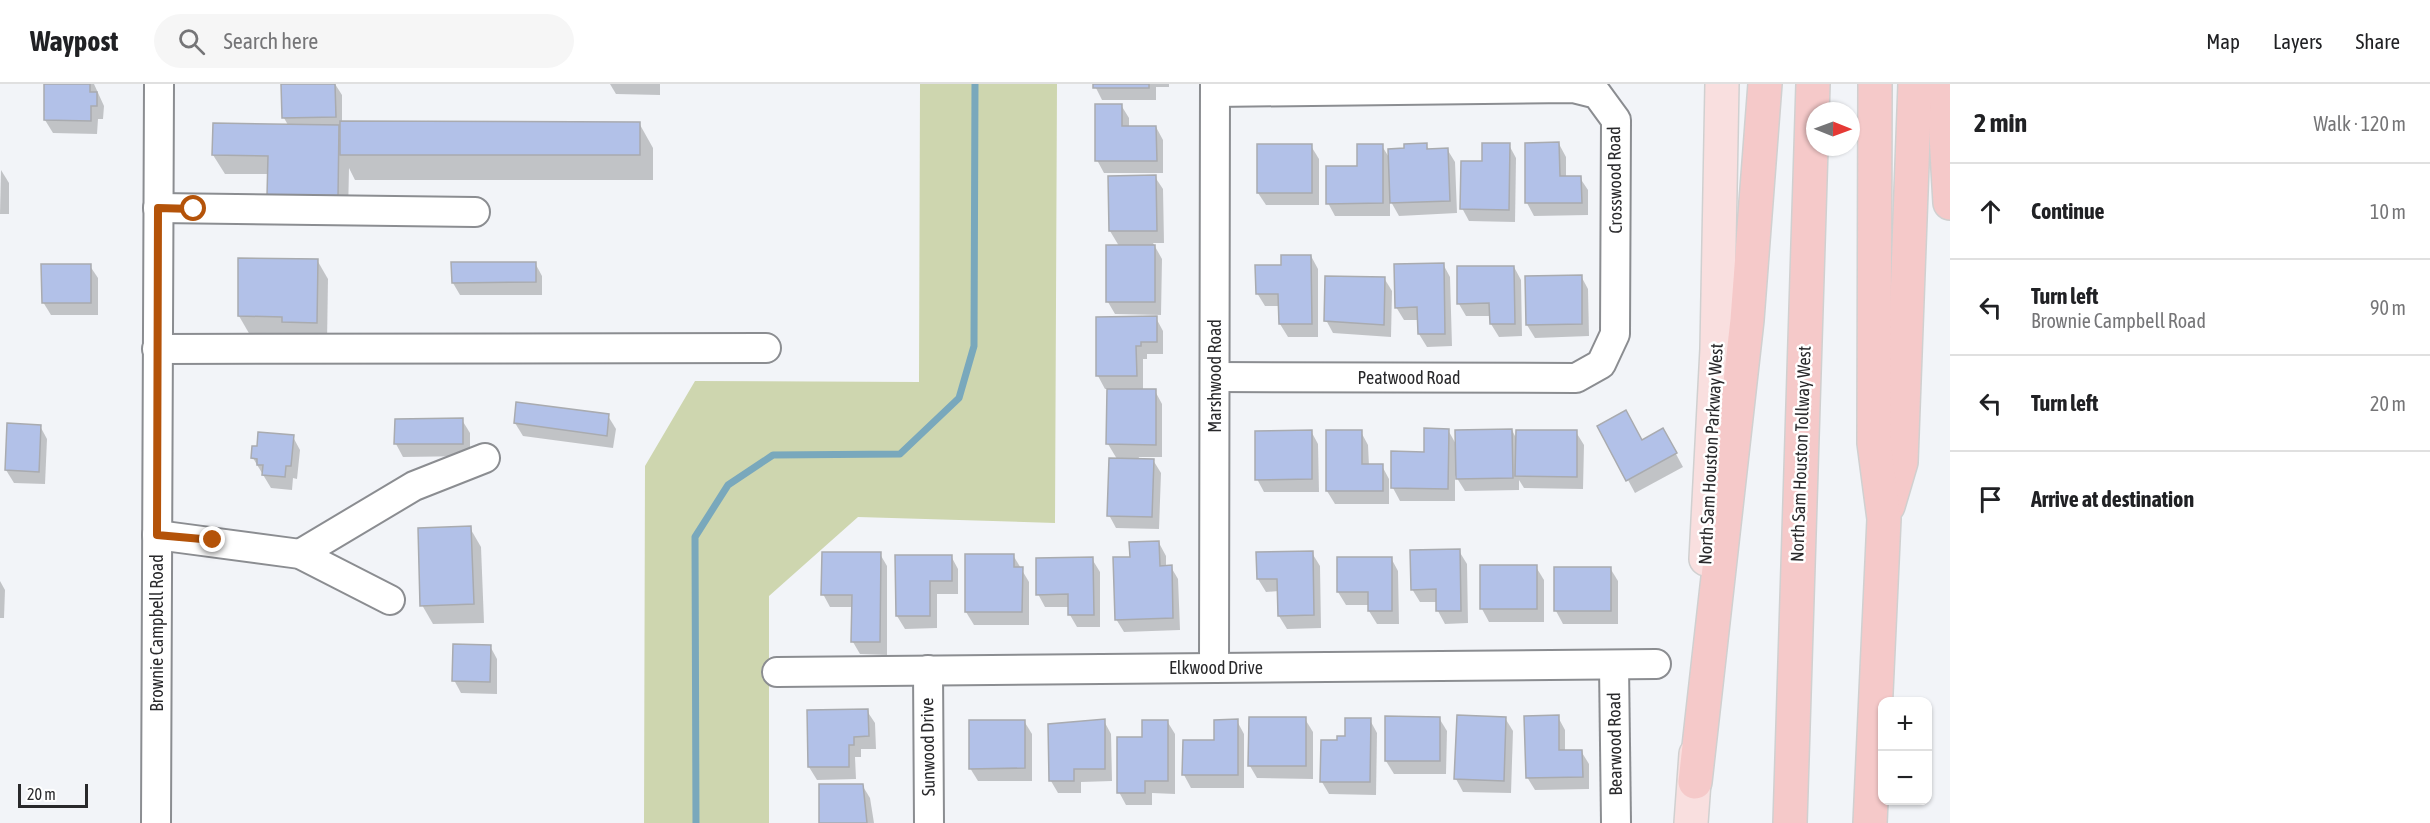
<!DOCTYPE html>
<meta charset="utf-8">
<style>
:root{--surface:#fff;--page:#f6f6f6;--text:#202124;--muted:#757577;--line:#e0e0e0}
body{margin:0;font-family:"Asap Condensed",sans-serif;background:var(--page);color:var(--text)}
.controls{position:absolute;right:18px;bottom:18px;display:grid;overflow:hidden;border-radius:12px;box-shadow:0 2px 4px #0004}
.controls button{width:54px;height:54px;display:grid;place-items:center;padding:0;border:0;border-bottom:2px solid var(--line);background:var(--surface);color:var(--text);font:30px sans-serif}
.compass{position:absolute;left:1806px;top:18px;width:54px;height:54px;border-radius:50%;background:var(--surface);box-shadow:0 2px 4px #0004;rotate:91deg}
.scale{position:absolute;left:18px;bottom:15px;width:70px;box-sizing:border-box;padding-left:6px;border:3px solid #29292b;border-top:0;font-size:16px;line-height:21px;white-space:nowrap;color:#29292b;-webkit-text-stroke:4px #fff;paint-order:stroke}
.stop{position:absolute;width:18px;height:18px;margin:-14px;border:4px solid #b45309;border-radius:50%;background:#fff}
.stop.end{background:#b45309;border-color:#fff;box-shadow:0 2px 6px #0008}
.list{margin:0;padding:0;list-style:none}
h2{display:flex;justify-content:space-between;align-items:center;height:78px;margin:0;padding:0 24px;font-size:26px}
h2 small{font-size:20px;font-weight:400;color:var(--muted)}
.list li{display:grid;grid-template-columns:39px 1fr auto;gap:18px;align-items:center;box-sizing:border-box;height:96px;padding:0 24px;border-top:2px solid var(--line)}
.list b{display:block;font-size:22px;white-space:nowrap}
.list p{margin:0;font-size:20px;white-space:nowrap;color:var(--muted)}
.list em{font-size:20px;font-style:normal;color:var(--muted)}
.icon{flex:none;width:33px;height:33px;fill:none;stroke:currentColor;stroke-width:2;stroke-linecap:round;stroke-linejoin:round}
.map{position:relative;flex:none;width:1950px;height:739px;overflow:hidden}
header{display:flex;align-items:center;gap:36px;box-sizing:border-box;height:84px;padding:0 30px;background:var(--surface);border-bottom:2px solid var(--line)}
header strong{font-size:28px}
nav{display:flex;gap:33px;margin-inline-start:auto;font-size:21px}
.search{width:420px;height:54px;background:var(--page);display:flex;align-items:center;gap:15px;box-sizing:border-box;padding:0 21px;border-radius:33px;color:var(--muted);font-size:22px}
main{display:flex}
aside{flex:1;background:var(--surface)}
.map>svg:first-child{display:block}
</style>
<header>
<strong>Waypost</strong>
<div class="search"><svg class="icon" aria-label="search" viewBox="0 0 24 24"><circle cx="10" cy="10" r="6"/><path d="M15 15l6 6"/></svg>Search here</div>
<nav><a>Map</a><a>Layers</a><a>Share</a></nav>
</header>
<main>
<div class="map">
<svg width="1950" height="739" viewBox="0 0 1950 739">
<rect width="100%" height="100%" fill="#f2f4f8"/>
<polygon fill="#ced6af" points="920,0 1057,0 1055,439 858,433 769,512 769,739 644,739 645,382 695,297 919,298"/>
<g fill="#0003">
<polygon points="46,0 94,0 104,22 103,35 98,35 97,50 53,49 45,36"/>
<polygon points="283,0 335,0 342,11 342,39 639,39 653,64 653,96 355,96 349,84 348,131 269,90 225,90 213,71 288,41 284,34"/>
<polygon points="610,0 660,0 660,11 616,10"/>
<polygon points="1094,0 1169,0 1169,3 1156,3 1156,16 1102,16"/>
<polygon points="1121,21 1129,34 1129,43 1156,43 1163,56 1163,89 1104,89 1097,76"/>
<polygon points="1559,60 1566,73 1566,93 1580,94 1588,106 1588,131 1534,132 1527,119"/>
<polygon points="1426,61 1429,66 1447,65 1455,78 1457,129 1399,132 1390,116 1390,132 1335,132 1328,119 1382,62 1390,75 1406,65"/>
<polygon points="1509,61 1516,74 1515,138 1469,137 1462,124 1483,79"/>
<polygon points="1311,62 1319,75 1319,121 1266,121 1258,109"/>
<polygon points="1,86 9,99 9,130 0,130"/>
<polygon points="1155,93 1163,105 1164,159 1153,159 1162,175 1161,231 1115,230 1108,218 1119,162 1110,147"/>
<polygon points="1311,172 1318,185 1318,253 1288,253 1280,240 1280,222 1265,222 1257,209 1282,182"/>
<polygon points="317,176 328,195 327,258 250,251 239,232"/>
<polygon points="535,179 542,192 542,211 460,211 453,199"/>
<polygon points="1443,180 1450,193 1452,262 1427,263 1419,250 1419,236 1404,236 1396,223"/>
<polygon points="90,182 98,194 98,231 51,231 43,218"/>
<polygon points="1514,183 1521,196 1522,252 1499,253 1491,240 1491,232 1466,232 1459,220"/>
<polygon points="1581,192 1588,205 1589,252 1535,254 1527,241"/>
<polygon points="1384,194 1392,207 1391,253 1333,249 1326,236"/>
<polygon points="1156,234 1163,247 1163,270 1147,270 1147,275 1143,275 1143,307 1155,307 1162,320 1162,373 1139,373 1138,376 1153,376 1161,389 1159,445 1116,444 1109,431 1117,375 1108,360 1108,305 1105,305 1098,292"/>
<polygon points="608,332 616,345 613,364 523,352 515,339"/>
<polygon points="462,336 470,349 470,372 403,373 396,360"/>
<polygon points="40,342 47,355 45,400 14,399 6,386"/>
<polygon points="1448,346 1457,362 1512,346 1517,356 1576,348 1584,361 1583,405 1524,404 1519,396 1519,406 1465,407 1455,391 1455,417 1400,417 1393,404"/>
<polygon points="1311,347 1318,360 1319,408 1264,408 1257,395"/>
<polygon points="1361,348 1368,361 1369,382 1382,382 1389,395 1389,420 1335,420 1327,407"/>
<polygon points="293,353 300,366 297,395 293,394 292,406 271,404 253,374"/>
<polygon points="1641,358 1670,359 1683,383 1635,409 1628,396"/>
<polygon points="470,444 481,463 484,539 433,540 422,521"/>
<polygon points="1159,459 1166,472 1166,483 1171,483 1178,495 1180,546 1124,548 1116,535 1132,474"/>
<polygon points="1459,467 1467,480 1468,539 1445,540 1438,527 1438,518 1420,518 1412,505"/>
<polygon points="1312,469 1320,482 1321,544 1287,545 1279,532 1279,507 1266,508 1258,495"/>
<polygon points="880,470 887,482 887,571 860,570 853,558 853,523 830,523 823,510"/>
<polygon points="1013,471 1029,498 1029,541 974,541 966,528"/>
<polygon points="951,472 958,485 958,510 937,510 937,544 905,545 897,532"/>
<polygon points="1391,474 1398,487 1399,540 1377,540 1369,527 1369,521 1346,521 1338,508"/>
<polygon points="1092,475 1100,488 1100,543 1077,543 1070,531 1070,523 1045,523 1038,510"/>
<polygon points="1482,483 1536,483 1544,496 1544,538 1489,538 1482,525"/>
<polygon points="1556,484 1610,484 1618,497 1618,540 1563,540 1556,527"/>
<polygon points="0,497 5,506 4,534 0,534"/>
<polygon points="490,562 497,575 497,610 461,609 454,596"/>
<polygon points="867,627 875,639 876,665 861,665 861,673 855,673 856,695 817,696 809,683"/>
<polygon points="1558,633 1565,646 1565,667 1581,667 1589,680 1589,705 1535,706 1527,693"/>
<polygon points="1439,634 1447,647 1446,690 1394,690 1386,677"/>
<polygon points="1505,634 1513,647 1511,709 1463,708 1456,695"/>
<polygon points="1305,635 1313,648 1313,695 1257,694 1250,682"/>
<polygon points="1370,636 1377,649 1376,711 1329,710 1322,698 1339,658"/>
<polygon points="1024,637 1032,650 1032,697 978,697 970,684"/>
<polygon points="1104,637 1111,650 1112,697 1081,698 1081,709 1058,709 1051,697"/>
<polygon points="1167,637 1175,650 1175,710 1152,709 1152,721 1126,721 1119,708 1144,655"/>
<polygon points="1237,637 1244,650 1244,704 1191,704 1184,691"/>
<polygon points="862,701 870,714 874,739 821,739"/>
</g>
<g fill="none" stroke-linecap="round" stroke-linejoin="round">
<polyline stroke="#79a8bc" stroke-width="7" points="696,739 695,453 728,401 773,371 900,370 959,314 974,262 975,0"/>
</g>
<g fill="#b2c1e8" stroke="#a9abaf" stroke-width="1.5">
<polygon points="44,0 90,0 90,8 97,8 97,22 91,22 91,37 44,36"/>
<polygon points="281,0 335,0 336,33 282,34"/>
<rect x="1093" y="0" width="56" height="4"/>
<polygon points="1095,20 1122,20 1122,42 1156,42 1157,77 1095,77"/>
<polygon points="340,37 640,38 640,71 340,71"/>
<polygon points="213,39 339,41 338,113 267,112 268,72 212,71"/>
<polygon points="1559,58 1560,92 1581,92 1582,119 1525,119 1525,59"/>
<polygon points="1427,59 1427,65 1448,64 1450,117 1390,119 1388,65 1404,64 1404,60"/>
<polygon points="1482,59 1510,59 1509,126 1460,125 1461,77 1482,77"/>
<rect x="1257" y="60" width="55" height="49"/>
<polygon points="1357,60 1383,60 1383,119 1326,120 1326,82 1357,82"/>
<polygon points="1156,91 1157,147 1109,147 1108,92"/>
<rect x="1106" y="161" width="49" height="57"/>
<polygon points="1281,171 1311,171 1312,240 1279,240 1278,210 1256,210 1255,181 1281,181"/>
<polygon points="238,174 318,175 317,239 282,238 282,233 238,232"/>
<polygon points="451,178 536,178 536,198 452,199"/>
<polygon points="1444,179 1445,250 1418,250 1417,223 1395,224 1394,180"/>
<polygon points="41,180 91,180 91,219 42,219"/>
<polygon points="1457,182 1514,182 1515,240 1490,240 1489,219 1457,220"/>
<polygon points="1582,191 1582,240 1526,241 1525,192"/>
<polygon points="1325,192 1385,193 1384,241 1324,237"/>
<polygon points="1157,232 1157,258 1141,258 1141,262 1136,262 1137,292 1096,292 1096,233"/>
<polygon points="1107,305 1156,305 1156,361 1106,360"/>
<polygon points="516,318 609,330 607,352 514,339"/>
<polygon points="1626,326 1642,356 1663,344 1677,369 1626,397 1597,342"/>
<polygon points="463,334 463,360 394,360 395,335"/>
<polygon points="7,339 41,341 39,388 5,386"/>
<polygon points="1424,344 1449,345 1448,405 1391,404 1391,367 1424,368"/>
<polygon points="1512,345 1513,394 1456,395 1455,346"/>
<polygon points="1312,346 1312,395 1255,396 1255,347"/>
<polygon points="1326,346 1362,346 1362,380 1383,380 1383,407 1326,407"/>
<polygon points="1516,346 1577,346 1577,393 1515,392"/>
<polygon points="258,348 294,351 291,382 286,382 285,393 262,391 263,381 257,381 257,375 251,374 252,362 257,362"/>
<polygon points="1109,374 1154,375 1152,433 1107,432"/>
<polygon points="471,442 474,520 420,522 418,444"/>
<polygon points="1159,457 1160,482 1172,481 1173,534 1115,536 1113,473 1130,473 1129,458"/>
<polygon points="1460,465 1461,527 1436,527 1436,505 1411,506 1410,466"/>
<polygon points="1313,467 1314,531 1278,532 1277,495 1257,495 1256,468"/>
<polygon points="822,468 881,468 880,558 851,558 852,511 821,511"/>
<polygon points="965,470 1014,470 1014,483 1023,483 1022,528 965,528"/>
<polygon points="895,471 952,471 952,497 930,497 930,532 896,532"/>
<polygon points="1093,473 1094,531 1068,531 1068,510 1036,511 1036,474"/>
<polygon points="1337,473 1392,473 1392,527 1368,527 1368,508 1337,508"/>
<rect x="1480" y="481" width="57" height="44"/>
<rect x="1554" y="483" width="57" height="44"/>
<polygon points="453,560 491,561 490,598 452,597"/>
<polygon points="868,625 869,652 854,653 854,661 849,661 849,683 808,683 807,626"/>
<polygon points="1457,631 1506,633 1504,697 1454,695"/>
<polygon points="1559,631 1559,666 1582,666 1583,693 1526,694 1524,632"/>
<polygon points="1385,632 1440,633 1440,677 1385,677"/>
<polygon points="1249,633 1306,633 1306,682 1248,682"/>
<polygon points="1345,634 1371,634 1370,698 1320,698 1321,656 1337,656 1337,652 1345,652"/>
<polygon points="1105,635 1105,685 1074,685 1074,697 1049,697 1048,640"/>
<polygon points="1238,635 1238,691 1182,691 1183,656 1214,656 1214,636"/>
<polygon points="969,636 1025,636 1025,684 969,685"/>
<polygon points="1142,636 1168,636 1168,697 1145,697 1145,709 1117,709 1117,653 1142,653"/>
<polygon points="819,700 863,700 867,739 819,739"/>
</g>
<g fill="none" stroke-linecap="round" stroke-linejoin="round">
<defs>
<g id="minor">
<polyline points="158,124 475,128"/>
<polyline points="157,265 766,264"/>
<polyline points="1215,293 1576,294 1601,280 1615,250 1616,36 1597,10 1573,4 1215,8"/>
<polyline points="157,451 300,470 390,516"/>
<polyline points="300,470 414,402 485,374"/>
<polyline points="1614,581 1616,739"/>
<polyline points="1214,584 1215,0"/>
<polyline points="928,586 929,739"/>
<polyline points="777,588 1656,580"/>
<polyline points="156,739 159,0"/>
</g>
<g id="major">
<polyline points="1706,475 1717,265 1722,0"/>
<polyline points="1691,739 1696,670"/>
</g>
<g id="highway">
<polyline points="1943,0 1950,119"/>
<polyline points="1888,422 1901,378 1915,0"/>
<polyline points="1695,698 1747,236 1765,0"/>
<polyline points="1790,739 1813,0"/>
<polyline points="1870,739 1884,435 1874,359 1875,0"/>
</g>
</defs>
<use href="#minor" stroke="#8b8d91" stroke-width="32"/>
<use href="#major" stroke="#d0d0d0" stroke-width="36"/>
<use href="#highway" stroke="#d0d0d0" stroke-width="36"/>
<use href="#minor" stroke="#fff" stroke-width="28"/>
<use href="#major" stroke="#f9dfdf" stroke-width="33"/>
<use href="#highway" stroke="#f5c9c9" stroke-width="33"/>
</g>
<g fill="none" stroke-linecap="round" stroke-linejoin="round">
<polyline stroke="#b45309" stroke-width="8" points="194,125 158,124 157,451 213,456"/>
</g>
<g text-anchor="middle" stroke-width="5" stroke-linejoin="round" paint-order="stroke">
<g font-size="18" fill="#29292b" stroke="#fff">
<text transform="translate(1615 96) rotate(-91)" y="6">Crosswood Road</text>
<text transform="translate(1215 292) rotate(-90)" y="6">Marshwood Road</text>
<text x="1409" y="300">Peatwood Road</text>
<text transform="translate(1711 370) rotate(-87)" y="6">North Sam Houston Parkway West</text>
<text transform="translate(1801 370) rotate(-88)" y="6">North Sam Houston Tollway West</text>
<text transform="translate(157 549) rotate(-90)" y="6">Brownie Campbell Road</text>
<text x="1216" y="590">Elkwood Drive</text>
<text transform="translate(1615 660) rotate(-91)" y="6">Bearwood Road</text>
<text transform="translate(928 663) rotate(-91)" y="6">Sunwood Drive</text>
</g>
</g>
</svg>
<div class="controls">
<button>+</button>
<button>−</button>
</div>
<svg class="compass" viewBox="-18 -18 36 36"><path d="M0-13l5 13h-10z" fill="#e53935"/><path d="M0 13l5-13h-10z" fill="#757577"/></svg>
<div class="scale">20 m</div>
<div class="stop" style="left:194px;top:125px"></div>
<div class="stop end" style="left:213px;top:456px"></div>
</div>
<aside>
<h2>2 min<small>Walk · 120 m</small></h2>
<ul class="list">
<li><svg class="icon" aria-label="ahead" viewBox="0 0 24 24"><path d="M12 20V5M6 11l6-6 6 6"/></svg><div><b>Continue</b></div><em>10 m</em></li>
<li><svg class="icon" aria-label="left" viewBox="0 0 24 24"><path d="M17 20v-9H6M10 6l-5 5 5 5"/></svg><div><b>Turn left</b><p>Brownie Campbell Road</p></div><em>90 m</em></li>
<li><svg class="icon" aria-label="left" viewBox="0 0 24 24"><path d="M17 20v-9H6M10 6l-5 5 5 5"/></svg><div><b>Turn left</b></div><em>20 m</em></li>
<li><svg class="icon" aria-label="arrive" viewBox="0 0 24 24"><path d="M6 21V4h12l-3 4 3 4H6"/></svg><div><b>Arrive at destination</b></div></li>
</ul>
</aside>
</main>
